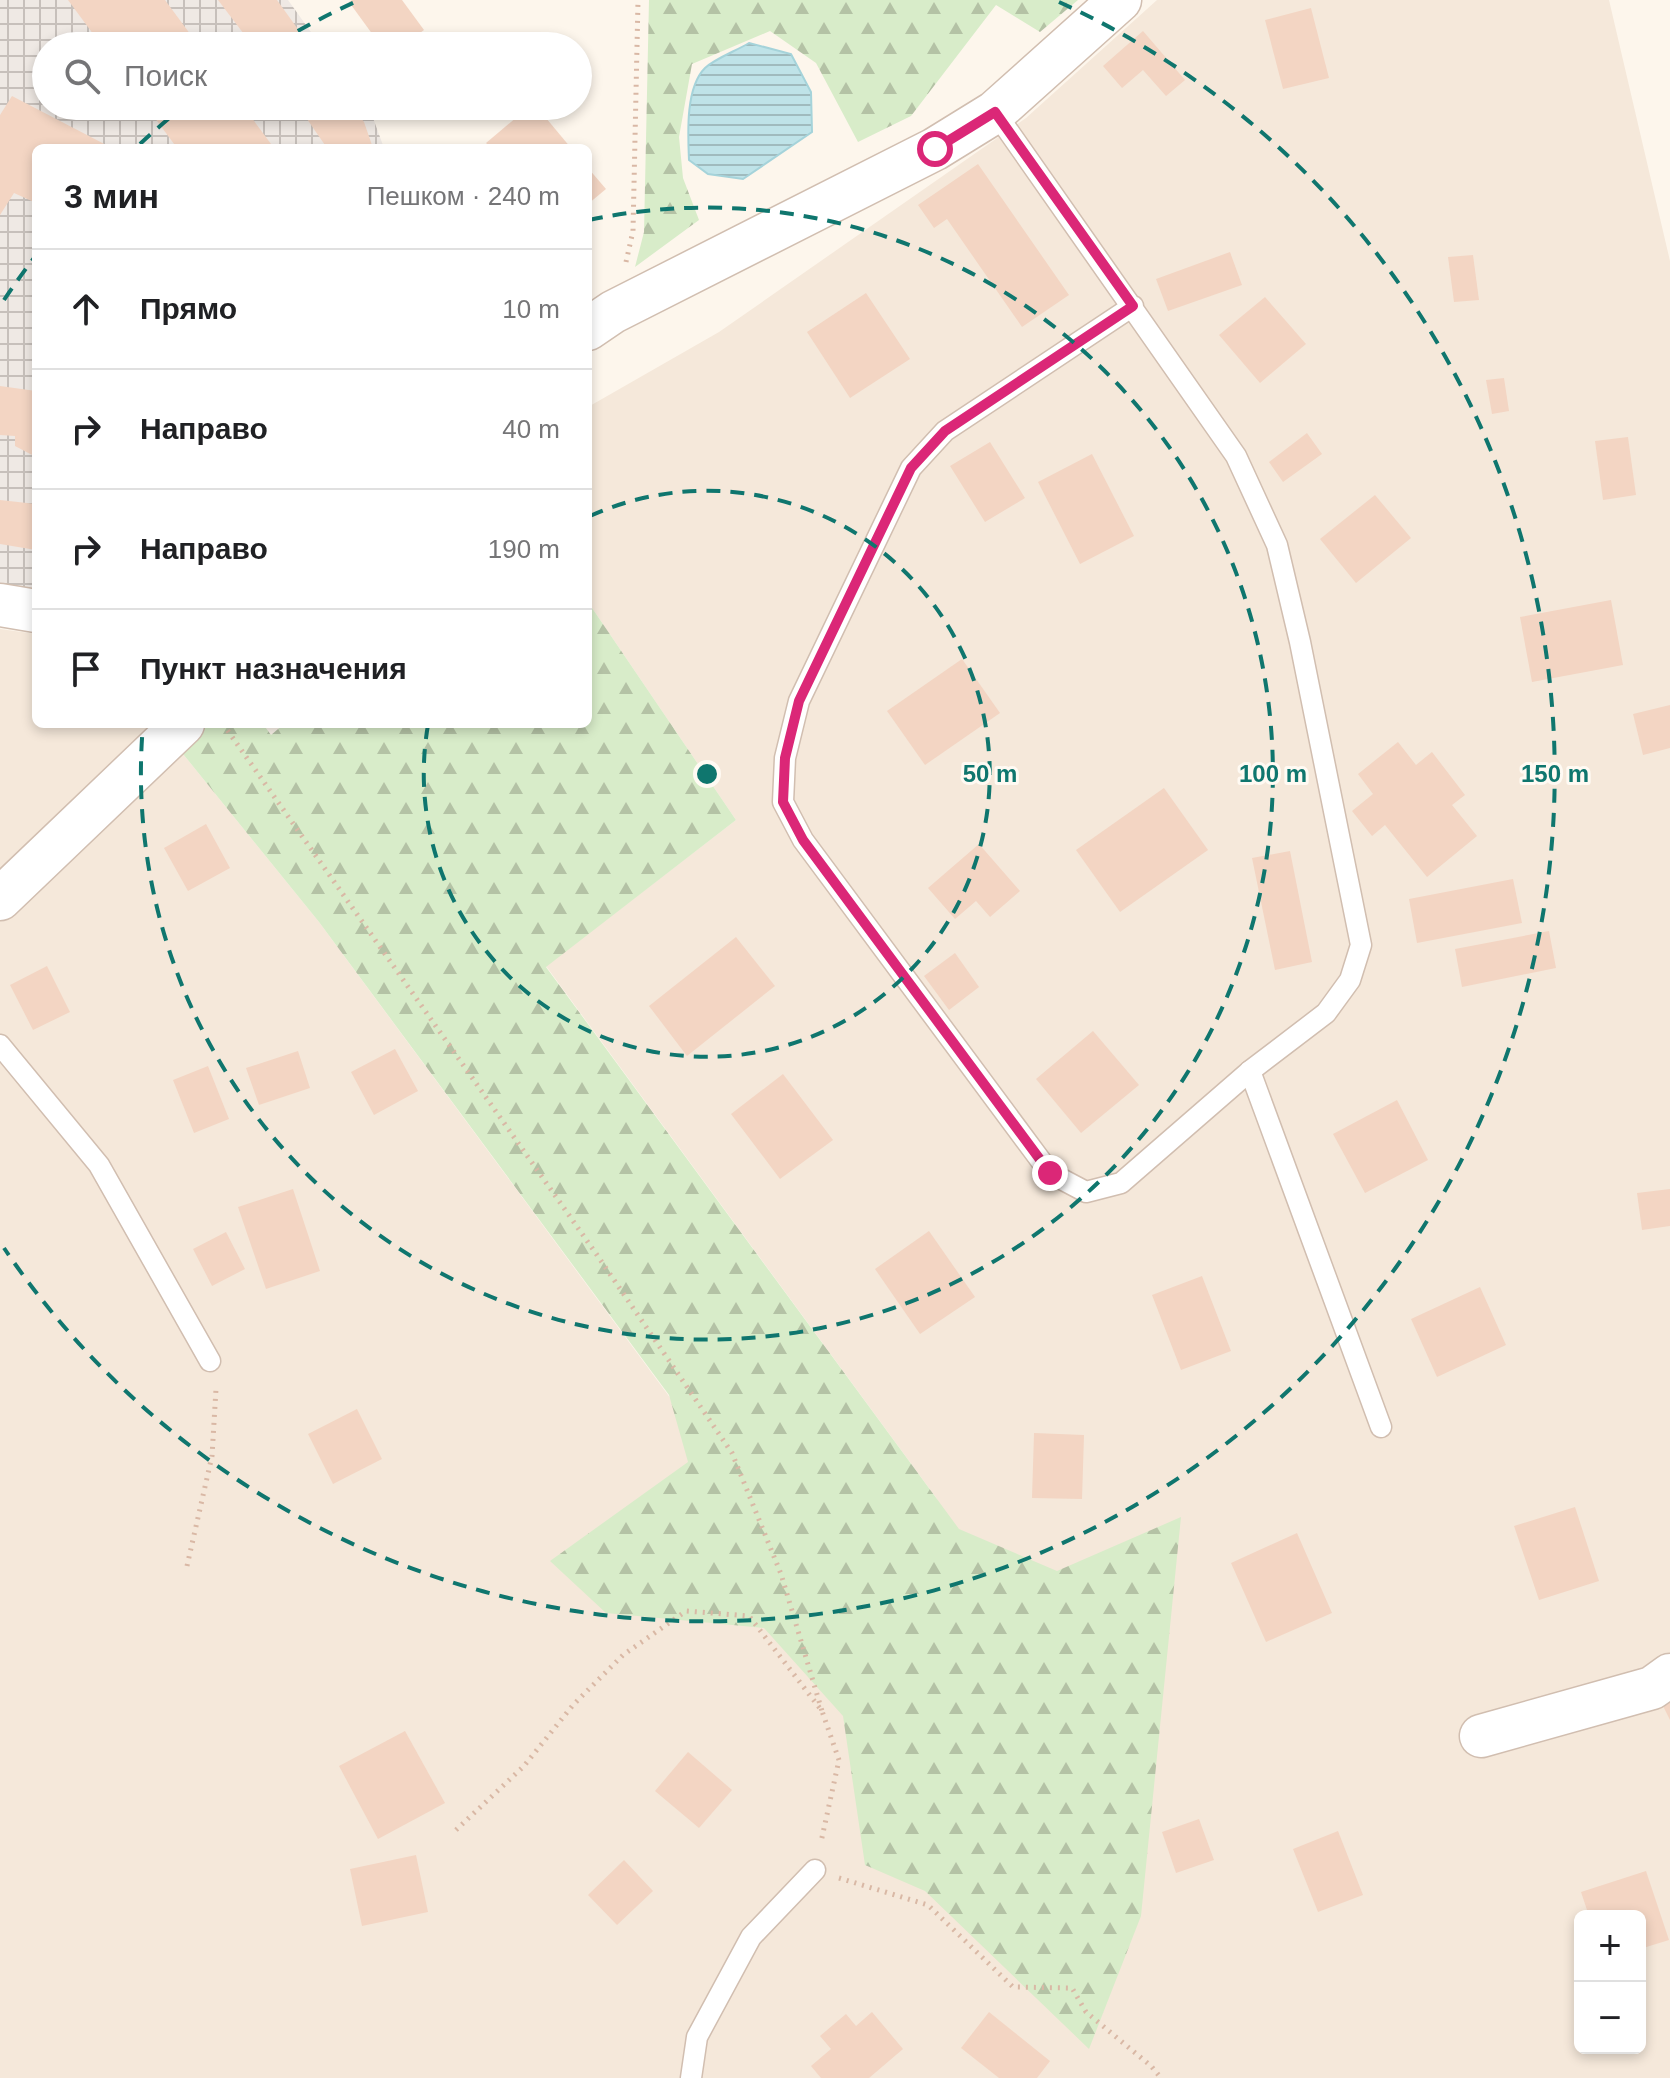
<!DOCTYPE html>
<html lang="ru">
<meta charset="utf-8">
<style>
:root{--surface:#fff;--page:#f6f6f6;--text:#202124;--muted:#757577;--line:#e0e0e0}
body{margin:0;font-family:Arial,sans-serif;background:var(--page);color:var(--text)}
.controls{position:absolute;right:24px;bottom:24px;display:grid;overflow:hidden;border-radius:12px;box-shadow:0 4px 12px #0003}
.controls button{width:72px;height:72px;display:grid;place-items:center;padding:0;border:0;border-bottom:2px solid var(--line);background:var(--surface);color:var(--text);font:40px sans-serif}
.stop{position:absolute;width:24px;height:24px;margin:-18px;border:6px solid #db2777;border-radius:50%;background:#fff}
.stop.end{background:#db2777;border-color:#fff;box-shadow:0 2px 8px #0008}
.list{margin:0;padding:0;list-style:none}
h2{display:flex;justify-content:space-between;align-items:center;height:104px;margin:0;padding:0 32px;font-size:34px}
h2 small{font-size:26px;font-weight:400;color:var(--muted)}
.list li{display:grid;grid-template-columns:52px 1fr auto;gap:24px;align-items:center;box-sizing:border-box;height:120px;padding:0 32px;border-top:2px solid var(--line)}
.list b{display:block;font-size:30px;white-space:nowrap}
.list em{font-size:26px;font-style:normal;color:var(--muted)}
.icon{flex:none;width:44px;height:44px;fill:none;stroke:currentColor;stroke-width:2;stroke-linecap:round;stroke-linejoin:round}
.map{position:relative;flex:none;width:1670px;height:2078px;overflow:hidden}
.search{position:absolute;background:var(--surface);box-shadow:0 4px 12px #0003;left:32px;top:32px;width:560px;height:88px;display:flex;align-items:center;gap:20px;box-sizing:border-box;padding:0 28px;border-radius:44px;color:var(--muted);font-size:30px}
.panel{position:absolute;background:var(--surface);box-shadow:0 4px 12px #0003;left:32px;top:144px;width:560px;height:584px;border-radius:12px}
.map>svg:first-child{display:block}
</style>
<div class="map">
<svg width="1670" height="2078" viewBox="0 0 1670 2078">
<defs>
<pattern id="industrial-grid" width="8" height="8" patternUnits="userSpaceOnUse" patternTransform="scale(2)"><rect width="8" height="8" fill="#efe9e4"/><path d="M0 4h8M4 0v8" fill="none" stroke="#c7c0bb"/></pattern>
<pattern id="forest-firs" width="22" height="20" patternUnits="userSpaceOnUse" patternTransform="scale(2)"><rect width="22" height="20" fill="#d8ecc9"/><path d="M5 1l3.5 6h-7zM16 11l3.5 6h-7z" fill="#b4c2a5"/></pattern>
<pattern id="water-rules" width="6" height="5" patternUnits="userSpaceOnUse" patternTransform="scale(2)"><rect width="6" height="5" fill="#bfe3e8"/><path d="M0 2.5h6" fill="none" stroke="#a0bbbe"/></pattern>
</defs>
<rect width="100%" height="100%" fill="#fdf6ec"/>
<path fill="#f5e8da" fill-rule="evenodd" d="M1157 0H1609L1670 261V2078H0V629L36 634V724H154L179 749 319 922 671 1399 937 1499 546 966 736 820 588 602V407L719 332 1026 118ZM1580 1916H1640V2048H1580Z"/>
<polygon fill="url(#industrial-grid)" points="0,0 288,0 321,46 46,46 46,106 365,106 373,118 384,148 36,148 36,599 0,593"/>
<g fill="url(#forest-firs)">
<polygon points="649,0 1078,0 1040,32 996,5 911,116 858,142 816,63 770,31 692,64 679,137 683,178 699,220 635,267 644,232"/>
<polygon points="588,602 736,820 546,967 959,1529 1057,1571 1181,1517 1141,1916 1089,2049 925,1891 865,1865 843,1716 764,1628 606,1613 550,1561 688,1462 669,1395 319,922 179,749 203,724 263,724 271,735 284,724 588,724"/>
</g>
<path fill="url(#water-rules)" stroke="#a5d3da" stroke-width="2" d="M749 43 791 54 811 92 812 132 743 179 708 174 689 160C688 135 685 88 705 68 716 58 736 51 749 43Z"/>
<g fill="#f3d5c3">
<polygon points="68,0 165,0 199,46 102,46"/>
<polygon points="218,0 277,0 310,46 253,46"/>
<polygon points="352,0 402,0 424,30 402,46 381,46 349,2"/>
<polygon points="1311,8 1329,78 1283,89 1265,20"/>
<polygon points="1143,31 1185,80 1166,96 1143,70 1122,88 1103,66"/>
<polygon points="12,96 112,148 36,148 36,203 14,193 0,215 0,115"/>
<polygon points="146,106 243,106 274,148 177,148"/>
<polygon points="298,106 352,106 364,122 373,148 327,148"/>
<polygon points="530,106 536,106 571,148 491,148 486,143"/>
<polygon points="978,164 1069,295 1022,327 947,219 934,228 918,205"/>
<polygon points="588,168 606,189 588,204"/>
<polygon points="1230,252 1242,285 1168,311 1156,279"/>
<polygon points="1473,255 1479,300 1454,302 1448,257"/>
<polygon points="866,293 910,359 850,398 807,332"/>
<polygon points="1265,297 1306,344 1260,383 1219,335"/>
<polygon points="1504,378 1509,411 1492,414 1486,380"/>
<polygon points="0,386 36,391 36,457 15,446 15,436 0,435"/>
<polygon points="1307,433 1322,454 1283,482 1269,462"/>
<polygon points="1628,437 1636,495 1603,500 1595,441"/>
<polygon points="990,442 1025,498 985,522 950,466"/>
<polygon points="1092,454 1134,536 1080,564 1038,482"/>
<polygon points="1375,495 1411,538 1356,583 1320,539"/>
<polygon points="0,500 36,504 36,550 0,544"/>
<polygon points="1611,600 1623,665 1532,682 1520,617"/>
<polygon points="962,659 1000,713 925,765 887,711"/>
<polygon points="1670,705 1670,748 1643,755 1633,714"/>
<polygon points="1398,742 1416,765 1432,752 1465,795 1452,805 1477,836 1427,877 1385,825 1372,836 1352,811 1373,794 1358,774"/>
<polygon points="1164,788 1208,850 1120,912 1076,850"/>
<polygon points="206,824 230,868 188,891 164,848"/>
<polygon points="979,844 1020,891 990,917 976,901 955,919 928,888"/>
<polygon points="1290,851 1312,962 1275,970 1252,858"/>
<polygon points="1513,879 1522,923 1417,943 1409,899"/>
<polygon points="1549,931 1556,968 1462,987 1455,949"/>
<polygon points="736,937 775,986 687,1056 649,1006"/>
<polygon points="955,953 979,987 949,1010 924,976"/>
<polygon points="47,966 70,1012 33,1030 10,985"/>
<polygon points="1093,1031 1139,1085 1081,1133 1036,1079"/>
<polygon points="395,1049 418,1091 374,1115 351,1072"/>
<polygon points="298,1051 310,1088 259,1105 246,1068"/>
<polygon points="208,1066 229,1119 194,1133 173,1080"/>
<polygon points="783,1074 833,1140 780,1179 731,1114"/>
<polygon points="1397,1100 1428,1160 1365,1193 1333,1134"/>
<polygon points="293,1189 320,1271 266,1289 238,1207"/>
<polygon points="1670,1189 1670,1226 1642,1230 1637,1193"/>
<polygon points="929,1231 975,1297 920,1334 875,1269"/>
<polygon points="226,1232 245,1269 212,1286 193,1249"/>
<polygon points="1202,1276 1231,1351 1181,1370 1152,1295"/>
<polygon points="1480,1287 1506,1345 1437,1377 1411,1319"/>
<polygon points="357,1409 382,1459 333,1484 308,1434"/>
<polygon points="1034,1433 1084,1435 1082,1499 1032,1498"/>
<polygon points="1575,1507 1599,1581 1539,1600 1514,1526"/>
<polygon points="1297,1533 1332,1613 1266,1642 1231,1563"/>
<polygon points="1670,1697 1670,1720 1661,1702"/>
<polygon points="405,1731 445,1803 378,1839 339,1766"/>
<polygon points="688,1752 732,1790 699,1828 655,1791"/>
<polygon points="1199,1819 1214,1860 1176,1873 1162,1832"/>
<polygon points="1338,1831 1363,1895 1318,1912 1293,1849"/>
<polygon points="416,1855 428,1912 362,1926 350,1869"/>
<polygon points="624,1860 653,1891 617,1925 588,1895"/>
<polygon points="1646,1871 1669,1940 1640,1949 1640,1916 1589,1916 1581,1892"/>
<polygon points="872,2012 903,2049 869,2078 821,2078 811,2066 831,2049 820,2036 846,2014 856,2026"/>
<polygon points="989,2012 1050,2061 1037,2078 999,2078 961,2048"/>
</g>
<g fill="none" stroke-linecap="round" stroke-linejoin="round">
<defs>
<g id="lane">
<polyline points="995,112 1236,456 1277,545 1300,642 1361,945 1350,980 1326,1013 1250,1071 1121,1183 1086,1192 1050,1173 803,840 783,802 785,758 799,701 911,468 945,431 1133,306"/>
<polyline points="0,1045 99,1165 210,1361"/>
<polyline points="1250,1071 1381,1427"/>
<polyline points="691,2078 697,2037 751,1937 815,1870"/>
</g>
<g id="street">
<polyline points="588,329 613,312 935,149 995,112 1120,0"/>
<polyline points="0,605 36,611"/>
<polyline points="0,899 183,724"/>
<polyline points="1481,1736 1652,1688 1670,1675"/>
</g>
</defs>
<use href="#lane" stroke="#d1beb0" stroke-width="23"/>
<use href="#street" stroke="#d1beb0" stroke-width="45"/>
<g stroke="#d9b8a5" stroke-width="5" stroke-dasharray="2 6" stroke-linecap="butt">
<polyline points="626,262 633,231 638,0"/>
<polyline points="223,724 597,1255 732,1453 781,1574 822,1711"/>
<polyline points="187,1566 212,1456 216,1389"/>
<polyline points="456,1830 524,1766 573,1705 623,1655 686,1611 749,1616 822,1711 839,1760 821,1842"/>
<polyline points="839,1878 928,1905 1013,1987 1072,1988 1086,2012 1151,2066 1161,2078"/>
</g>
<use href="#lane" stroke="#fff" stroke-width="20"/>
<use href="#street" stroke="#fff" stroke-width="42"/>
</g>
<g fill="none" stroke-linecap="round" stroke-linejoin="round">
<polyline stroke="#db2777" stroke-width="10" points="935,149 995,112 1133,306 945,431 911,468 799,701 785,758 783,802 803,840 1050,1173"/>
</g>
<g fill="none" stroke="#0f766e" stroke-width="4" stroke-dasharray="14 10">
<path d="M590 516A283 283 0 1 1 428 725"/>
<path d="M589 220A566 566 0 1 1 143 725"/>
<path d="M4 300A848 848 0 0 1 34 258M140 144A848 848 0 0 1 179 110M277 43A848 848 0 0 1 355 2M1059 2A848 848 0 1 1 4 1248"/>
</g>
<circle cx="707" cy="774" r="12" fill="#0f766e" stroke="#fffaf3" stroke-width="4"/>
<g font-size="24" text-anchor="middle" font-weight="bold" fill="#0f766e" stroke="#fffaf3" stroke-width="6" stroke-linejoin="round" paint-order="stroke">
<text x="990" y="782">50 m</text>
<text x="1273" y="782">100 m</text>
<text x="1555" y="782">150 m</text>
</g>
</svg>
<div class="controls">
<button>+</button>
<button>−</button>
</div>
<div class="stop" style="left:935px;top:149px"></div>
<div class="stop end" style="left:1050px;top:1173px"></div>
<div class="search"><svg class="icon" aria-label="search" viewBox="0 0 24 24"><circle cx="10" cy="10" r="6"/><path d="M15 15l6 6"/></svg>Поиск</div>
<section class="panel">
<h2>3 мин<small>Пешком · 240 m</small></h2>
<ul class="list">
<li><svg class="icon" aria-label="ahead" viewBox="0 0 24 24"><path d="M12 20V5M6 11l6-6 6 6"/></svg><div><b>Прямо</b></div><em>10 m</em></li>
<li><svg class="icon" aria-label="right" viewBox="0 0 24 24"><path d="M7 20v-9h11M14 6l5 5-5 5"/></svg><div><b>Направо</b></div><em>40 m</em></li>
<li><svg class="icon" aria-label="right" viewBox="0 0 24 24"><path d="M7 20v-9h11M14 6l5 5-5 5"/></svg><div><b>Направо</b></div><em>190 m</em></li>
<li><svg class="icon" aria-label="arrive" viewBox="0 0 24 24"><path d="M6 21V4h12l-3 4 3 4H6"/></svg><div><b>Пункт назначения</b></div></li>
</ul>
</section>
</div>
